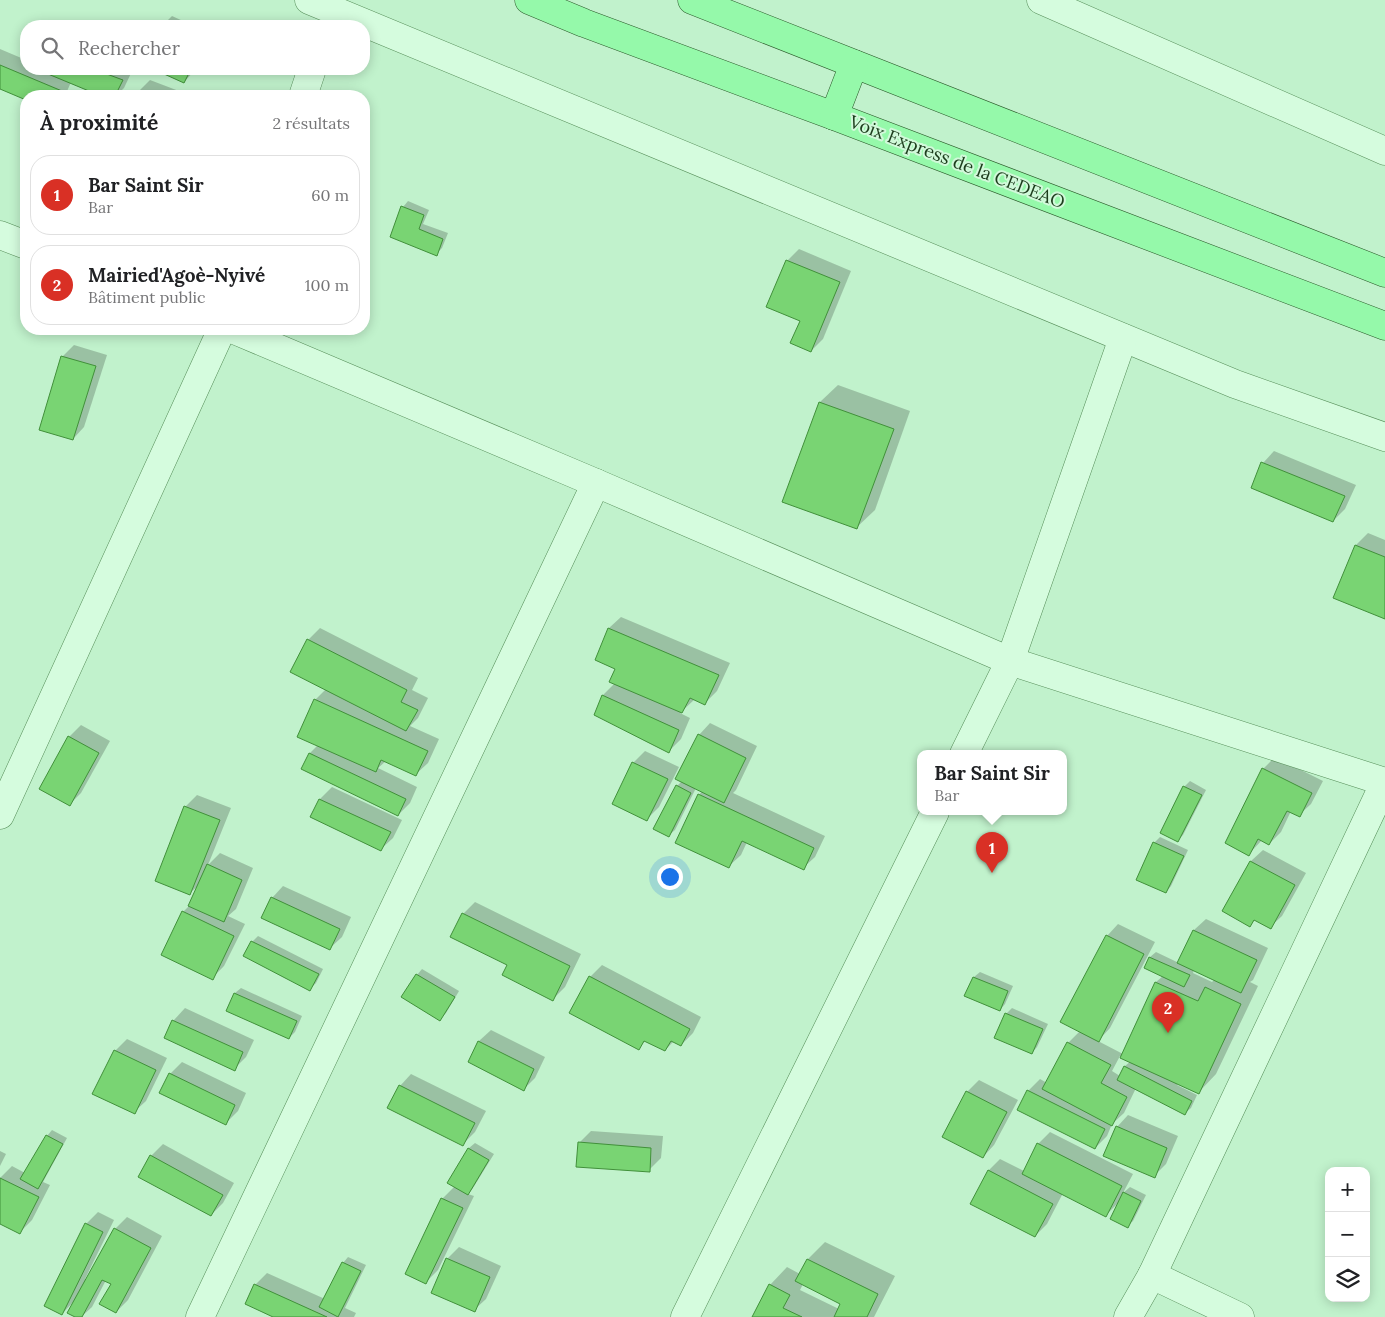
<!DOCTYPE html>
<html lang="fr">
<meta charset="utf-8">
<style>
:root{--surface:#fff;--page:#f2f2f2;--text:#202124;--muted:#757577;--line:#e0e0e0;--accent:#d93025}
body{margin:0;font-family:Lora,serif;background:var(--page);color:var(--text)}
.controls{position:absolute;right:15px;bottom:15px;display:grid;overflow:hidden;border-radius:10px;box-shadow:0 2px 12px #0003}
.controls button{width:45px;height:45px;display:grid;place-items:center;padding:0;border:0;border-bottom:1px solid var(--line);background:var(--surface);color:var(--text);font:25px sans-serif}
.you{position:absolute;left:669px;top:876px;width:18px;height:18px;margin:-12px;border:4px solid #fff;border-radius:50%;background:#1a73e8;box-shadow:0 0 0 8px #1a73e833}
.badge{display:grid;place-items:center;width:32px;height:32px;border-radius:50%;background:var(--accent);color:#fff;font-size:16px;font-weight:700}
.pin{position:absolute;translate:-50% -41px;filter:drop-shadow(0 1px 2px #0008)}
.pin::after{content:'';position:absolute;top:26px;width:18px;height:15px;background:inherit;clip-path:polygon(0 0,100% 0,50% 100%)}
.popup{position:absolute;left:917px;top:750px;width:150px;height:65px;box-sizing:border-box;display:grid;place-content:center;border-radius:10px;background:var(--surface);filter:drop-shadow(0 1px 4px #0005);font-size:16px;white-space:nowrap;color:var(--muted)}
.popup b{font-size:19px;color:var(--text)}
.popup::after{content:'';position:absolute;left:50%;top:100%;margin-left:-10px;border:10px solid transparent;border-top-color:var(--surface)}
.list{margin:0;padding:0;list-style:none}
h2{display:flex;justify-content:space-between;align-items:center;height:65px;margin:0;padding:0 20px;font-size:21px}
h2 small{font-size:16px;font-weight:400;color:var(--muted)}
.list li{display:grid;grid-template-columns:32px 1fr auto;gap:15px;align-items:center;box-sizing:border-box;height:80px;margin:0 10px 10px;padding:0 10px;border:1px solid var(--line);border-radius:20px}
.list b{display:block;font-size:19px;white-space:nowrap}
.list p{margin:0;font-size:16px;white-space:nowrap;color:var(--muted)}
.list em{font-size:16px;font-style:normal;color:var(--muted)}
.icon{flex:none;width:28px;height:28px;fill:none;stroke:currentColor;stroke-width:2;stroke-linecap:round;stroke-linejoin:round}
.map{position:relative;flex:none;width:1385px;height:1317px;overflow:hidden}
.search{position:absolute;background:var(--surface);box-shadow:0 2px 12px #0003;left:20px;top:20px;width:350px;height:55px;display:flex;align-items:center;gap:12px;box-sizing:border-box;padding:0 18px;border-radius:20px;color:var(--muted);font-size:19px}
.panel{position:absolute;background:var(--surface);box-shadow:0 2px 12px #0003;left:20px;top:90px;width:350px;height:245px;border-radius:20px}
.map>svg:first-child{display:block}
</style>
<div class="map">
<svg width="1385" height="1317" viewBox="0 0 1385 1317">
<rect width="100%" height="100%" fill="#c1f2cc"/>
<g fill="#0003" fill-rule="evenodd">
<polygon points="172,16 194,26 162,26"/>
<polygon points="0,49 26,60 26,69 133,69 124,88 116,96 104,96 71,82 65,96 26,96 26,99 0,88"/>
<polygon points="156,69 196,69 184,82"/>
<polygon points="150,80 192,96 136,96 138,92"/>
<polygon points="408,201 429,210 423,224 448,233 442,248 436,254 403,207"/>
<polygon points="799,249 851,271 823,339 811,351 801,321 787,261"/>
<polygon points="74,345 107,355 84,427 73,439 62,357"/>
<polygon points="838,385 910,411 875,510 857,527 784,502 820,402"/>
<polygon points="1274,451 1356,485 1345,509 1333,521 1263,463"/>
<polygon points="1368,533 1385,540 1385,618 1335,598 1356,545"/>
<polygon points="621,617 730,663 717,691 705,703 695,699 680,713 690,718 681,739 669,751 595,715 603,695 615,683 616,668 596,660 609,628"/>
<polygon points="320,628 418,678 412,690 428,698 418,718 410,726 439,739 428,763 416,774 386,761 378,768 417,787 410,803 398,815 303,769 310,753 318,745 315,700 326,689 308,640"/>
<polygon points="710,723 757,746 736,790 733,793 825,836 815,857 803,868 747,842 741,855 729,866 699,795 702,791 696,788 675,830 669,835 677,786 682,781 699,735"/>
<polygon points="81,725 110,741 81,793 70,804 69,737"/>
<polygon points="645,751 679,767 659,807 647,819 614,803 633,763"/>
<polygon points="1275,757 1323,781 1311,804 1299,815 1291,811 1281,832 1269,844 1262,840 1249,854 1263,769"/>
<polygon points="1190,781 1206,790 1183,835 1177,841 1184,787"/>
<polygon points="332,787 402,820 393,838 381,849 312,817 320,799"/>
<polygon points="197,795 231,808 208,865 220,853 253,868 236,909 228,916 245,924 224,966 212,978 183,912 191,904 200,884 190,893 185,807"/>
<polygon points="1160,837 1188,850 1171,886 1166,892 1154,843"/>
<polygon points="1263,850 1306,873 1282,916 1270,927 1256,919 1250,925 1223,911 1251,861"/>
<polygon points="283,886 351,917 342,937 330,948 272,898"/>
<polygon points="475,902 581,954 565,987 553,999 509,964 452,937 463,914"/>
<path d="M1206 919 1268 948 1253 980 1250 982 1258 986 1216 1074 1199 1092 1178 1083 1177 1085 1197 1095 1191 1108 1185 1113 1136 1088 1124 1113 1112 1124 1107 1136 1095 1148 1028 1091 1040 1079 1047 1083 1068 1043 1080 1031 1107 936 1118 924 1155 942 1110 1028 1098 1041 1123 1054 1156 982 1163 976 1145 968 1150 957 1156 952 1179 963 1194 930ZM1194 970 1215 979 1212 982 1193 973ZM1120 1056 1131 1061 1125 1066 1120 1076 1112 1071Z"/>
<polygon points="258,936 323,969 316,983 310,989 252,942"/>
<polygon points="602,965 701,1017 693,1033 681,1045 674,1041 665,1050 646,1040 639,1048 590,977"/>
<polygon points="422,969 459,991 446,1013 440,1019 417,975"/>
<polygon points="980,972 1013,986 1005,1004 1000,1010 966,996 974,977"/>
<polygon points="241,988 302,1016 295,1032 289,1038 228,1010 235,993"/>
<polygon points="185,1008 254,1040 246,1057 234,1069 166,1038 174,1020"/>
<polygon points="1012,1008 1048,1024 1037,1047 1032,1053 1006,1014"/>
<polygon points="491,1030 545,1057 535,1078 524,1089 469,1061 479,1041"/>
<polygon points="127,1039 167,1058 146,1101 134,1112 115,1051"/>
<polygon points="182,1062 246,1093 238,1111 226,1123 170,1074"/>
<polygon points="411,1074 486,1111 475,1132 463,1144 400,1086"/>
<polygon points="979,1080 1018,1100 994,1145 983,1157 967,1092"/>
<polygon points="1128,1115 1178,1136 1166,1164 1154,1176 1117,1127"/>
<polygon points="52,1130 67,1138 43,1182 50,1185 32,1220 20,1232 0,1222 0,1178 12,1166 25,1173 47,1136"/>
<polygon points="591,1131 663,1136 661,1158 649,1170 579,1143"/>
<polygon points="1050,1132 1133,1174 1123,1193 1130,1187 1146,1195 1133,1221 1127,1226 1119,1202 1106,1215 1063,1193 1047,1224 1035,1236 972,1203 989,1170 1000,1159 1024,1171 1038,1144"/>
<polygon points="475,1143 494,1154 473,1188 468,1194 474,1196 438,1270 426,1282 442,1199 455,1186 449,1182 469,1148"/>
<polygon points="163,1144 234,1183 223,1203 211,1215 151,1156"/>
<polygon points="0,1151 6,1154 0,1166"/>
<polygon points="98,1212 114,1220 85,1279 87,1280 115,1229 127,1217 162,1236 128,1300 116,1312 112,1284 106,1280 92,1307 81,1317 77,1317 75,1300 62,1314 86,1224"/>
<path d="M825 1242 895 1276 874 1317H753L770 1285 787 1267 800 1274 808 1259ZM803 1284 842 1303 839 1309 800 1290Z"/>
<polygon points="459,1247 501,1266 486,1299 474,1310 447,1259"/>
<polygon points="348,1257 366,1265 345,1308 356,1313 354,1317 276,1317 255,1285 267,1273 325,1299 343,1263"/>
</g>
<g fill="#79d473" stroke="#41903a">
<polygon points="0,65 62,91 59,96 26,96 26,100 0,89"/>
<polygon points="36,69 105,69 104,73 123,80 115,96 101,96"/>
<polygon points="153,69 191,69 184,83"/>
<polygon points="137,91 151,96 135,96"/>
<polygon points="401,206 424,215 419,229 443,239 437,256 390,237"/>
<polygon points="786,260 840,282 811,352 790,343 800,321 766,307"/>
<polygon points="61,356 96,366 73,440 39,430"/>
<polygon points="819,402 894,429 857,529 782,502"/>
<polygon points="1261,462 1345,496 1333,522 1251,488"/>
<polygon points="1355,545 1385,557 1385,619 1333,598"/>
<polygon points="608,628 719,675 705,705 690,698 682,713 609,682 615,669 595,660"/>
<polygon points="307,639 407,690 401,702 418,710 406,731 290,672"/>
<polygon points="602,695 679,730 669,753 594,715"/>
<polygon points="314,699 428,751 416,776 381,760 376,772 297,737"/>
<polygon points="698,734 746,758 724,803 675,779"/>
<polygon points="68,736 99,753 70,806 39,789"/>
<polygon points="309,753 406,799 398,816 301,769"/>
<polygon points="632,762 668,779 647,821 612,804"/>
<polygon points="1262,768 1312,793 1300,817 1287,811 1269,845 1258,839 1249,856 1225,843"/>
<polygon points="676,785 691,793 669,837 653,829"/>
<polygon points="1183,786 1202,795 1178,842 1160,833"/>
<polygon points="698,794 814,848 804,870 742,841 729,868 675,843"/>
<polygon points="319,799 391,832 381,851 310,817"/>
<polygon points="184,806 220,820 190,895 155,881"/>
<polygon points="1153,842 1184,856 1166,893 1136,880"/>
<polygon points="1250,861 1295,885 1271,929 1254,920 1250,927 1222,911"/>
<polygon points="207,864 242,880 224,922 188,906"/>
<polygon points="271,897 340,929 330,950 261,918"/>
<polygon points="182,911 234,936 213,980 161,955"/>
<polygon points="462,913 570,966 553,1001 502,975 507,965 450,937"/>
<polygon points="1193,930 1257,960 1241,993 1177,963"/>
<polygon points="1106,935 1144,954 1099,1042 1060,1022"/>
<polygon points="251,941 319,974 310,991 243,956"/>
<polygon points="1149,957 1190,975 1184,987 1144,968"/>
<polygon points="416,974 455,997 440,1021 401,997"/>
<polygon points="589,976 690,1029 681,1046 671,1041 665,1051 644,1041 639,1050 569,1013"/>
<polygon points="973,977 1008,991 1000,1011 964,996"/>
<polygon points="1155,982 1198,1001 1205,987 1241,1004 1199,1094 1120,1058"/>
<polygon points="234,993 297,1021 289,1039 226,1011"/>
<polygon points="1005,1013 1043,1029 1032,1054 994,1038"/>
<polygon points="172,1020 243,1052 235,1071 164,1038"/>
<polygon points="478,1041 534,1069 524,1091 468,1062"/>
<polygon points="1067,1042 1111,1065 1101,1083 1127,1097 1112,1126 1042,1089"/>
<polygon points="114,1050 156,1070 135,1114 92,1094"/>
<polygon points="1124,1066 1192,1101 1185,1115 1117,1080"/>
<polygon points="169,1073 235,1105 226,1125 159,1093"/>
<polygon points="399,1085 475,1123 463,1146 387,1108"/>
<polygon points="1027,1090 1105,1129 1095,1149 1017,1110"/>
<polygon points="966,1091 1007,1112 983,1158 942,1137"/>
<polygon points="1116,1126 1167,1148 1155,1178 1103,1156"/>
<polygon points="46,1135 63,1144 38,1189 20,1179"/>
<polygon points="578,1142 651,1148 650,1172 576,1167"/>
<polygon points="1037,1143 1122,1186 1106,1217 1022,1174"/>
<polygon points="468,1148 489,1160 468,1195 447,1183"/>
<polygon points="150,1155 223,1195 211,1216 138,1177"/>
<polygon points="988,1170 1053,1204 1035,1237 970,1204"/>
<polygon points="0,1178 39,1197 20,1234 0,1224"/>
<polygon points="1123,1192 1141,1201 1128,1228 1110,1219"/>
<polygon points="441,1198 463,1208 426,1284 405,1274"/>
<polygon points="85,1223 103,1232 62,1315 44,1306"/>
<polygon points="114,1228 151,1248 116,1313 99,1304 111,1284 102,1280 82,1317 75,1317 67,1313"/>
<polygon points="446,1258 490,1277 475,1312 431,1293"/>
<polygon points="807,1259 878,1294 867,1317 834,1317 840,1304 795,1281"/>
<polygon points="342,1262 361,1271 338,1317 319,1307"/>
<polygon points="254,1284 327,1317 273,1317 245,1304"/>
<polygon points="769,1284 790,1295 783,1308 802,1317 752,1317"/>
</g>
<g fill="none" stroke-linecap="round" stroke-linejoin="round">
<defs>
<g id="minor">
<polyline points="309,0 1235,384 1385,437"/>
<polyline points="1041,0 1385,151"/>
<polyline points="303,96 312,69"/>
<polyline points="0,235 26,245"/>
<polyline points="232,329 596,483 1010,661 1385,782"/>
<polyline points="964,754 1010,661 1123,338"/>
<polyline points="0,815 222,329"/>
<polyline points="1152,1275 1240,1317"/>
<polyline points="200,1317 596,483"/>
<polyline points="685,1317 935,812"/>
<polyline points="1128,1317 1152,1275 1385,782"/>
</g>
<g id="major">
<polyline points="529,0 584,23 834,116 1385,326"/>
<polyline points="692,0 1385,273"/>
<polyline points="834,116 854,64"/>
</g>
</defs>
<use href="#minor" stroke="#568e59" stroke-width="29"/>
<use href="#major" stroke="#2c5b2b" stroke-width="29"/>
<use href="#minor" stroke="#d5fcde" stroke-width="28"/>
<use href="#major" stroke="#95f9aa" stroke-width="28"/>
</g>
<g text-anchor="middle" stroke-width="4" stroke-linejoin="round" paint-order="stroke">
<g font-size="18" fill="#1c3c1c" stroke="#d1f9da">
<text transform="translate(957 162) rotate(21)" y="6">Voix Express de la CEDEAO</text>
</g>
</g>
</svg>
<div class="controls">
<button>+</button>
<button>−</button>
<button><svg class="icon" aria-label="layers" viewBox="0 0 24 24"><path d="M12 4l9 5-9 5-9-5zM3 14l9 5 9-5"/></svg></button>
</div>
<div class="you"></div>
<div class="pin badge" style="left:992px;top:873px">1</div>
<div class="popup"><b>Bar Saint Sir</b>Bar</div>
<div class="pin badge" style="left:1168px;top:1033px">2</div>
<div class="search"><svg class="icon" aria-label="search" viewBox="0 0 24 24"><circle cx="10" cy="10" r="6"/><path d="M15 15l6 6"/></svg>Rechercher</div>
<section class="panel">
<h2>À proximité<small>2 résultats</small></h2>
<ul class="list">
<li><span class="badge">1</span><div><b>Bar Saint Sir</b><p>Bar</p></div><em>60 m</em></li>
<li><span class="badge">2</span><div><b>Mairied'Agoè-Nyivé</b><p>Bâtiment public</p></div><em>100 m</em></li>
</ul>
</section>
</div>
